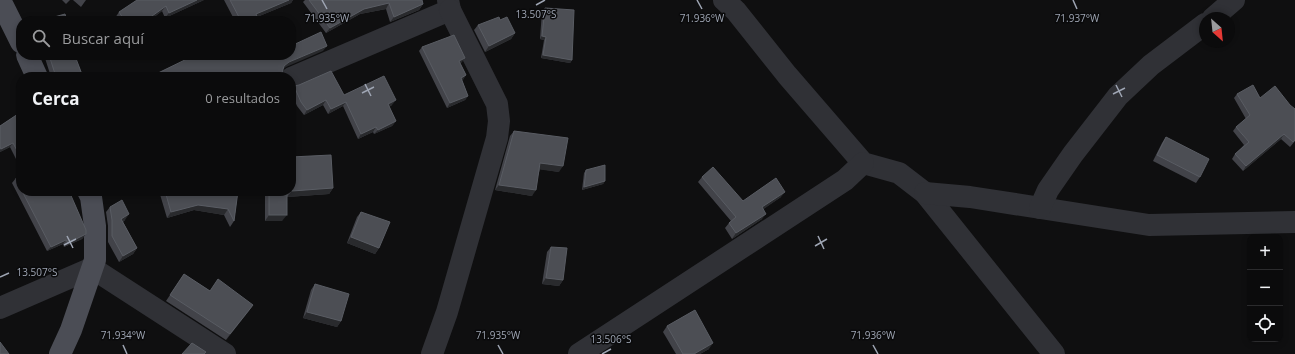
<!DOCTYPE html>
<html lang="es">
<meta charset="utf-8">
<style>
:root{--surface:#0b0b0c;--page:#141415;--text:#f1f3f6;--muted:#9a9b9d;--line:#2b2b2d}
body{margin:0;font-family:"Open Sans",sans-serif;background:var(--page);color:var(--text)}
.controls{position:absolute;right:12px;bottom:12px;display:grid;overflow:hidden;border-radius:8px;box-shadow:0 2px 6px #0003}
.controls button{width:36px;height:36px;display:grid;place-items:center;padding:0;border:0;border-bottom:1px solid var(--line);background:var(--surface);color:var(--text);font:20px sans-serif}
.compass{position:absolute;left:1199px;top:12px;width:36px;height:36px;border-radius:50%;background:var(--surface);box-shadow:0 2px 6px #0003;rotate:153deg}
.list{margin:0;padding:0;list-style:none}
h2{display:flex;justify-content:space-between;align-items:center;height:52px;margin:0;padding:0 16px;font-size:17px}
h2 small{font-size:13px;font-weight:400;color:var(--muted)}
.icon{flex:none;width:22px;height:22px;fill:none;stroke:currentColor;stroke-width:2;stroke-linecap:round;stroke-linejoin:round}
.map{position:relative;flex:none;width:1295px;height:354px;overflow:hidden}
.search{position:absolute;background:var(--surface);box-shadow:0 2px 6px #0003;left:16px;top:16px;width:280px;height:44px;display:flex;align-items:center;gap:10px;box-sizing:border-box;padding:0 14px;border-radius:16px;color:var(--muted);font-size:15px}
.panel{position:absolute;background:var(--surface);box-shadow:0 2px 6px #0003;left:16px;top:72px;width:280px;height:124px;border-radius:16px}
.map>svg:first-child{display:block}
</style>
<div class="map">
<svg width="1295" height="354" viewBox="0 0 1295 354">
<rect width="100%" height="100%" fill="#0f0f10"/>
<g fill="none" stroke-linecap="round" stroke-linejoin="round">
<g stroke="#303136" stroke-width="22">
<polyline points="724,0 736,11 787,75 863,163 899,173 925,193 1054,354"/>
<polyline points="1213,18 1234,0"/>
<polyline points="291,78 450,10 448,0"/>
<polyline points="925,193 970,197 1149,225 1295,222"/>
<polyline points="1040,208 1048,190 1073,154 1118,96 1151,65 1205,24"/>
<polyline points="0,308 92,268 225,354"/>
<polyline points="432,354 447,312 497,138 499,121 497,104 450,10"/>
<polyline points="579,354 845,180 863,163"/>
</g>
<g stroke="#4b4d55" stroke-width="22">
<polyline points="0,4 3,6 21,42"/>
<polyline points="27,55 37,77"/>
<polyline points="60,354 71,330 95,260 95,226 91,197 88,191"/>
</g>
</g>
<g fill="#424349">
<polygon points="62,0 70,0 66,4"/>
<polygon points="73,0 86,0 81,7"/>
<polygon points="204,0 165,18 162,11 149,21 118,21 115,18 119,12"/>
<polygon points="224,0 293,0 291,3 257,17 259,21 235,21"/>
<polygon points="305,0 422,0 423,4 419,10 390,22 386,9 360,14 326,33 303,2"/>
<polygon points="545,8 572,60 570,63 541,58 544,40 540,39 542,11"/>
<polygon points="500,20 515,33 511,39 485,52 474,30 478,25"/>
<polygon points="422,47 462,62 460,63 466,75 462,80 468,96 465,100 447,108 419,51"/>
<polygon points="44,55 77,55 75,58 83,77 51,77"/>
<polygon points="294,86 392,105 389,107 396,121 392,126 374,134 373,132 358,139 343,106 328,114 323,105 304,115 297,106 291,92 291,89"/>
<polygon points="1237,94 1260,98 1295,141 1290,147 1281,139 1243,171 1232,159 1235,154 1244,145 1233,131 1236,127 1246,119 1234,98"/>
<polygon points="21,112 21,169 10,147 0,152 0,126"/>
<polygon points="514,131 559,172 540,169 532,196 495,190 510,136"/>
<polygon points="1166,137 1200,177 1196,183 1153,161 1162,143"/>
<polygon points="291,157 333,188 329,194 287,197 287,191 291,191"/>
<polygon points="586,170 605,181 603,184 582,190 584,173"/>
<polygon points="21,176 21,191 69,191 86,234 82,239 64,247 63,244 47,251 12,183 16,178"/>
<polygon points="702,177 743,201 781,197 763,209 762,219 732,239 725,228 729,223 731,221 698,182"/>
<polygon points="159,191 238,191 234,221 230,227 224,215 194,210 167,218"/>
<polygon points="267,191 287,191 282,221 265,221 265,193"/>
<polygon points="110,207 125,220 123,222 137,248 133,254 119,262 108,242 108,226 106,212"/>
<polygon points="361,212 379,248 375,254 347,243 357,217"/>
<polygon points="551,247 563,280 559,286 542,284 547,252"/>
<polygon points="184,274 210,291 253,305 226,340 166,301"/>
<polygon points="315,284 341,321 337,327 303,318 311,290"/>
<polygon points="667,326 709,349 700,354 676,354 663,332"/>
</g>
<g fill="#292a2d">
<polygon points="197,0 204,0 165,18 169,13"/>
<polygon points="289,0 293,0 291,3 252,19 256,14"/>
<polygon points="389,3 386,9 360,14 326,33 330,28 364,9"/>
<polygon points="423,4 419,10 390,22 394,17"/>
<polygon points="166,6 162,11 149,21 145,21"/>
<polygon points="515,33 511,39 485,52 489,46"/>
<polygon points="542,36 546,37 544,40 540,39"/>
<polygon points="327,46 323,51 286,67 281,71 284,66 289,62"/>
<polygon points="543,55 572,60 570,63 541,58"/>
<polygon points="465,58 462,62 456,65 459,61"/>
<polygon points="282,73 279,77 273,77"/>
<polygon points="466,75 463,80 458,82 461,78"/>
<polygon points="468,96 465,100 447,108 450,103"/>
<polygon points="326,100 323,105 304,115 307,110"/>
<polygon points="396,100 392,105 385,109 388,104"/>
<polygon points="346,102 343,106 328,114 331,109"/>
<polygon points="396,121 392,126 374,134 378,130"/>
<polygon points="376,127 373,132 358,139 361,134"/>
<polygon points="1284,134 1281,139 1243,171 1246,166"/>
<polygon points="13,143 10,147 0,152 0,150 1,149"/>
<polygon points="540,163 563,166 559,172 536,169"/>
<polygon points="605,181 603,184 582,190 584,187"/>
<polygon points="499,185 536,190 532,196 495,190"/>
<polygon points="333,188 329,194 287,197 292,191"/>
<polygon points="785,192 781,197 758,213 762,207"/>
<polygon points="198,205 228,209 224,215 194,210 167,218 171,212"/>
<polygon points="129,214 125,220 117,225 121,219"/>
<polygon points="766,214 762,219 732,239 736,233"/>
<polygon points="269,215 287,215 282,221 265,221"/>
<polygon points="86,234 82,239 64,247 68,243"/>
<polygon points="351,237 379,248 375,254 347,243"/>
<polygon points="66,240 63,244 47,251 51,247"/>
<polygon points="137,248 133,254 119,262 123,256"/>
<polygon points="546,278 563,280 559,286 542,284"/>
<polygon points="253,305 249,311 226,340 230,334"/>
<polygon points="307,312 341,321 337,327 303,318"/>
<polygon points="713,343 709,349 700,354 694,354"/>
</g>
<g fill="#4c4e54" stroke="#595c63">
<polygon points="137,0 197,0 169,13 166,6 145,21 125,21 119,12"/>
<polygon points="230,0 289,0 256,14 259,21 241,21"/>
<polygon points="309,0 422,0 423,4 394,17 389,3 364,9 330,28"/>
<polygon points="545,8 574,10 572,60 543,55 546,37 542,36"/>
<polygon points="65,14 67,21 40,21"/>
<polygon points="499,17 500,20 507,17 515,33 489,46 478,25"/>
<polygon points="321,32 327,46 289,62 284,66 282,73 273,77 155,77 154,75 195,55 210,55 210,56 213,55 291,55 291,46"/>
<polygon points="454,35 465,58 459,61 466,75 461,78 468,96 450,103 422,47"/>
<polygon points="49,55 77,55 75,56 83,77 56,77"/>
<polygon points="331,71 344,95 384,76 396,100 388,104 396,121 378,130 376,127 361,134 346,102 331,109 326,100 307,110 301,102 294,86 299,85"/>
<polygon points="1253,85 1260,98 1275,86 1290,105 1295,109 1295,140 1293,142 1284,134 1246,166 1235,154 1249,142 1236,127 1250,115 1237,94"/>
<polygon points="21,112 21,158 13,143 1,149 0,147 0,126"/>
<polygon points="514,131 568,138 563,166 540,163 536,190 499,185"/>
<polygon points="1166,137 1209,159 1200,177 1157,155"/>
<polygon points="331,155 333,188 292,191 291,157"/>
<polygon points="605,165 605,181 584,187 586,170"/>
<polygon points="713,167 743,201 776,178 785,192 762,207 766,214 736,233 729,223 736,217 702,177"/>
<polygon points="21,176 21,189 16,178"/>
<polygon points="22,191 69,191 86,230 86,234 68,243 66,240 51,247"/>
<polygon points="165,191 217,191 222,196 220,191 238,191 234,221 228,209 198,205 171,212"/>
<rect x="269" y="191" width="18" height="24"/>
<polygon points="122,200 129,214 121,219 137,248 123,256 112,236 112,220 110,207"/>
<polygon points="361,212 390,222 379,248 351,237"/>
<polygon points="551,247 567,248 563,280 546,278"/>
<polygon points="184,274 210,291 218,279 253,305 230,334 170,295"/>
<polygon points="315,284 349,294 341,321 307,312"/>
<polygon points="695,310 713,343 694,354 683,354 667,326"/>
<polygon points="0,342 9,354 0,354"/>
<polygon points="192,343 206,352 204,354 182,354"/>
</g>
<path fill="none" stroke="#9ea5b3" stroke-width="1.5" d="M322 0 327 9M697 0 702 9M1073 0 1077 9M536 5 545 0M365 84 371 96M1116 85 1122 97M362 93 374 87M1113 94 1125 88M67 236 73 248M818 236 824 249M64 245 76 239M815 246 827 239M0 277 9 273M123 345 127 354M498 345 503 354M873 345 878 354M602 354 611 349"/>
<g font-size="10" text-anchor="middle" fill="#9ea5b3" stroke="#0a0a0b" stroke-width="3" stroke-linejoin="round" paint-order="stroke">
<text x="536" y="18">13.507°S</text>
<text x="327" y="22">71.935°W</text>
<text x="702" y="22">71.936°W</text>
<text x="1077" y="22">71.937°W</text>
<text x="37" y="276">13.507°S</text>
<text x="123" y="339">71.934°W</text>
<text x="498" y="339">71.935°W</text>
<text x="873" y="339">71.936°W</text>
<text x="611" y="343">13.506°S</text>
</g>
</svg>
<div class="controls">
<button>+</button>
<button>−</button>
<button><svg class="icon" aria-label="locate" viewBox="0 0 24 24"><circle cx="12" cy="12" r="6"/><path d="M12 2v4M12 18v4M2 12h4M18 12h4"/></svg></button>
</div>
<svg class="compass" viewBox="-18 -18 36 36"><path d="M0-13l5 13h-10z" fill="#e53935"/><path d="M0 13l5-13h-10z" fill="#9a9b9d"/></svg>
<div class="search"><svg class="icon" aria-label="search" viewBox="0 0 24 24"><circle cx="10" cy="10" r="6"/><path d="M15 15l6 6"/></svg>Buscar aquí</div>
<section class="panel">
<h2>Cerca<small>0 resultados</small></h2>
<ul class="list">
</ul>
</section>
</div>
